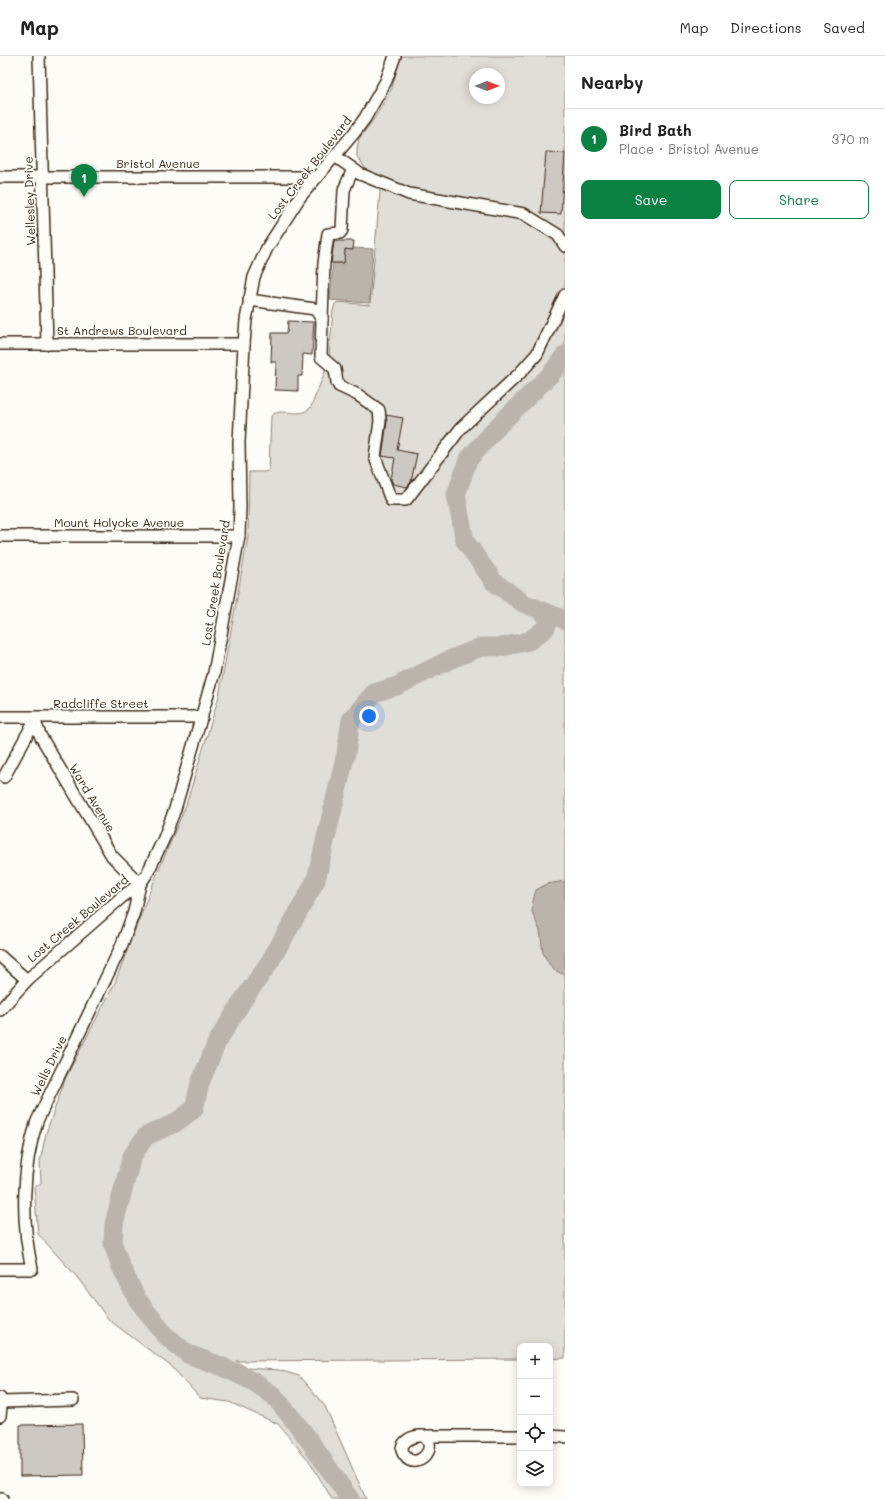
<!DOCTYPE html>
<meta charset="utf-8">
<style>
:root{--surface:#fff;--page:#f6f6f6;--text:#222;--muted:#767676;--line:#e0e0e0;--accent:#0b8043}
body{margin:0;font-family:Mali,sans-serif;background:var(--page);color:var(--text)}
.controls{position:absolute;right:12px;bottom:12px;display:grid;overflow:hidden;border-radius:8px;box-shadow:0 2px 10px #0003}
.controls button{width:36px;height:36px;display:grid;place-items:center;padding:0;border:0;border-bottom:1px solid var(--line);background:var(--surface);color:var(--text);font:20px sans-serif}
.compass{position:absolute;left:469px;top:12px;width:36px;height:36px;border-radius:50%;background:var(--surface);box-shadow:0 2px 10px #0003;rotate:90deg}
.you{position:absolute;left:369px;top:660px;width:14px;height:14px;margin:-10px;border:3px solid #fff;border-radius:50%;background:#1a73e8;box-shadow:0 0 0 6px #1a73e833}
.badge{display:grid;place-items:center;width:26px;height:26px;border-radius:50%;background:var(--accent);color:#fff;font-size:13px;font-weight:700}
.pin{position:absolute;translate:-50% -33px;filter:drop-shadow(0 1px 2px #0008)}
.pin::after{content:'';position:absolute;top:21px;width:14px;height:12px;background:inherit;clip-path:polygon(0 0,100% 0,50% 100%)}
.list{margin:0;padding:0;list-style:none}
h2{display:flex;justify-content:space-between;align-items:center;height:52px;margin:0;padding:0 16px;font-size:17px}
h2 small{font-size:13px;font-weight:400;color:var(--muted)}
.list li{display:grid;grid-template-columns:26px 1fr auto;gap:12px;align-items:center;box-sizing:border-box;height:60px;padding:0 16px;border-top:1px solid var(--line)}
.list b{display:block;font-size:15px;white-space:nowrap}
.list p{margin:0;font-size:13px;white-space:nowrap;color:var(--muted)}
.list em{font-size:13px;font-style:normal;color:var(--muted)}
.actions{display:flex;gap:8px;padding:12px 16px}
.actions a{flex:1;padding:9px 0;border:1px solid var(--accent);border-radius:8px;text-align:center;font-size:14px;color:var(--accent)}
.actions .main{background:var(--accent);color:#fff}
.icon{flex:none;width:22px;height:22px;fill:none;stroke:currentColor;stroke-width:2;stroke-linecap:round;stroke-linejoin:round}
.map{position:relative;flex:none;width:565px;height:1443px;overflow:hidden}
header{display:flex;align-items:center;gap:24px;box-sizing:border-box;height:56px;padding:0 20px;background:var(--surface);border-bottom:1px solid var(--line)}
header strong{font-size:19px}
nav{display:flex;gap:22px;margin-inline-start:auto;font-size:14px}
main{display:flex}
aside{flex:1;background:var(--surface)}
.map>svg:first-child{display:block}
</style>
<header>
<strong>Map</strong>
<nav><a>Map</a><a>Directions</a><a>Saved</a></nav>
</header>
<main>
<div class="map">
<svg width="565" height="1443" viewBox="0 0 565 1443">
<rect width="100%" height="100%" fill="#fdfcf7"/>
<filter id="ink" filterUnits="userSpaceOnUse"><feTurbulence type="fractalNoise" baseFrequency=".025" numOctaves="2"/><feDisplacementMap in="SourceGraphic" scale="8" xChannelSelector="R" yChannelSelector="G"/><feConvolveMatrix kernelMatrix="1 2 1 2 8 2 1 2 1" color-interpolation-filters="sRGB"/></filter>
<g filter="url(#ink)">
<path fill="#e1ded7" stroke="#8e847a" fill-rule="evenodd" d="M401 0H565V1302L550 1303V1290H520V1303L236 1305 247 1312 279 1314 299 1320 325 1350 366 1443H332L310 1406 278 1368 229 1346 200 1342 172 1311 109 1264 77 1221 38 1178 34 1131 41 1127 40 1106 46 1077 66 1021 114 929 150 835 186 749 219 640 248 481 249 416H265L269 414 271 360C281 350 300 364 311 351L326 313 329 301 333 254 335 248 338 246 370 249 380 136 378 129 357 101V92L359 83 376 60 392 32ZM475 18H499V42H475Z"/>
<g fill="#bbb4ad" stroke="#887d74">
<polygon points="353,192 373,193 369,247 330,244 333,207 344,207 345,193 353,194"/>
<polygon points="565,825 565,919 556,915 549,908 543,897 540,875 532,856 533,845 536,834 547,828"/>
</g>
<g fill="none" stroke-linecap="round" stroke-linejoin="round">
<g stroke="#bbb4ad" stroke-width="19">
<polyline points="565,299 551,318 498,370 468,404 456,439 465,485 494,526 523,547 565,564"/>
<polyline points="350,1443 304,1377 274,1340 254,1326 223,1311 188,1298 165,1279 137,1243 121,1211 113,1188 114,1168 132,1100 146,1080 175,1067 194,1053 200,1027 217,986 243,944 269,907 299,855 316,824 346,697 351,664 374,637 397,630 449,604 481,591 502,591 529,585 546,572 548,563 541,555"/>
</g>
</g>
<g fill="#cdc8c2" stroke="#3b2a1e">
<polygon points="546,96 565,97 561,158 541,157"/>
<polygon points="334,185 354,185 353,194 345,193 344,207 331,207"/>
<polygon points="288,265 314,266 312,299 303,298 302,320 298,320 298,335 275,334 276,306 271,306 272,277 287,277"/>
<polygon points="386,359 403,362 397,394 417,398 411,426 407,431 393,428 391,423 395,402 382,400 387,366"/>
<polygon points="82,1368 83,1419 20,1420 20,1369"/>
</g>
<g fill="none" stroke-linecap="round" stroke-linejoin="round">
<defs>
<g id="minor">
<polyline points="39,0 47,288"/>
<polyline points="335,100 360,118 409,138 524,158 558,179 565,190"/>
<polyline points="0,121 317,121"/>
<polyline points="249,244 315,253 322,263 321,301 335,313 337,326 339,330 358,339 379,354 380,365 375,401 391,444 406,444 461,372 520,317 537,298 565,239"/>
<polyline points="322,263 324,207 328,178 340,177 342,174 344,134 353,113"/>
<polyline points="0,288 244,288"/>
<polyline points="0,480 239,480"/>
<polyline points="0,661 202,661"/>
<polyline points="4,721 35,664"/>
<polyline points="0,900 27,924"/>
<polyline points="0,954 27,924 122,841 140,828 148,816 164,782 175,753 214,617 239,480 240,451 239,386 244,288 246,264 254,221 267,192 300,141 354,77 365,62 386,25 395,0"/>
<path d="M0 1213H32C21 1165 22 1112 37 1065L121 891 134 856 140 828 112 800 41 681 33 661"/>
<polyline points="0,1342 1,1351 0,1360"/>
<polyline points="1,1346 73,1344"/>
<path d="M423 1380C441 1391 416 1416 405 1400 396 1389 409 1381 419 1380H520"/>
<polyline points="550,1380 565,1381"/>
<polyline points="0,1443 2,1443"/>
</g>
</defs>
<use href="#minor" stroke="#3b2a1e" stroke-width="14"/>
<use href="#minor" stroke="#fdfcf7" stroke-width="11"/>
</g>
</g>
<g text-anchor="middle" stroke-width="3.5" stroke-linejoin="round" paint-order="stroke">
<g font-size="12" fill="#3b2a1e" stroke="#fdfcf7">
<text x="158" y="112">Bristol Avenue</text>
<text transform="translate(310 112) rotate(-52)" y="4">Lost Creek Boulevard</text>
<text transform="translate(30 145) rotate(-92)" y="4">Wellesley Drive</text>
<text x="122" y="279">St Andrews Boulevard</text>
<text x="119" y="471">Mount Holyoke Avenue</text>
<text transform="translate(216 527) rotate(-81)" y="4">Lost Creek Boulevard</text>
<text x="101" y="652">Radcliffe Street</text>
<text transform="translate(92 742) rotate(59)" y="4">Ward Avenue</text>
<text transform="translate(78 863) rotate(-40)" y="4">Lost Creek Boulevard</text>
<text transform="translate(49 1010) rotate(-64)" y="4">Wells Drive</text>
</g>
</g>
</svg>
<div class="controls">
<button>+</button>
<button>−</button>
<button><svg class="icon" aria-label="locate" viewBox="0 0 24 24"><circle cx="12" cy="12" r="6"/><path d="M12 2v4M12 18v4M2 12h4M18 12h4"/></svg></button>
<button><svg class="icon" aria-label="layers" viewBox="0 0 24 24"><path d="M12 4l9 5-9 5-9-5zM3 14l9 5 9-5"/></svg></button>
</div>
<svg class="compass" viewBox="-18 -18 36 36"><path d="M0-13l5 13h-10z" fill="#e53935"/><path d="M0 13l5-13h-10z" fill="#767676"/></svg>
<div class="you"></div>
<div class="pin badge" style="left:84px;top:141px">1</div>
</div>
<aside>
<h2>Nearby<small></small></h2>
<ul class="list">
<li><span class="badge">1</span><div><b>Bird Bath</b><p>Place · Bristol Avenue</p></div><em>370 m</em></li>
</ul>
<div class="actions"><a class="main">Save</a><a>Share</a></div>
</aside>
</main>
